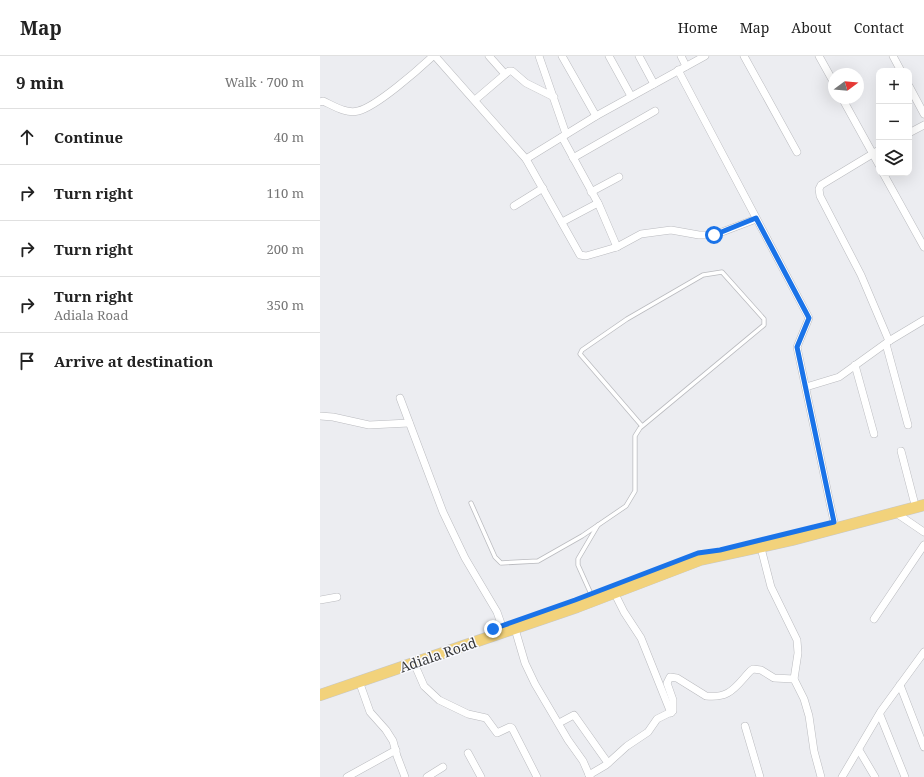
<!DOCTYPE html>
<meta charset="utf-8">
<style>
:root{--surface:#fff;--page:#f2f2f2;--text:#222;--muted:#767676;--line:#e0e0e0}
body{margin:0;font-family:"Noto Serif",serif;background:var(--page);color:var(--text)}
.controls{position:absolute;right:12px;top:12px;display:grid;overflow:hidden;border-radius:8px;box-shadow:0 4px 16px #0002}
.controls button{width:36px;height:36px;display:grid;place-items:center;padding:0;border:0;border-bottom:1px solid var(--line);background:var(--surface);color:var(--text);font:20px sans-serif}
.compass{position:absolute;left:508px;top:12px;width:36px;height:36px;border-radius:50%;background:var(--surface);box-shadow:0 4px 16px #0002;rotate:74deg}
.stop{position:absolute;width:12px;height:12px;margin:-9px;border:3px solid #1a73e8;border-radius:50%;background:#fff}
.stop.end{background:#1a73e8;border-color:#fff;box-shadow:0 1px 4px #0008}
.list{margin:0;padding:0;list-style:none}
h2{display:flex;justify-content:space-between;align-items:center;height:52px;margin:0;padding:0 16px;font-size:17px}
h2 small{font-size:13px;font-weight:400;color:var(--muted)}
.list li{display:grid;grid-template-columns:26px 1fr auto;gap:12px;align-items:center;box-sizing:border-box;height:56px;padding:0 16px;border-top:1px solid var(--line)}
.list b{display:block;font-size:15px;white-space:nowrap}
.list p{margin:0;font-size:13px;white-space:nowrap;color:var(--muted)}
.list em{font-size:13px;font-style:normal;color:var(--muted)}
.icon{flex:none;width:22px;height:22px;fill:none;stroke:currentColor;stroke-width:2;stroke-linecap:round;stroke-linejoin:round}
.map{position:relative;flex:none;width:604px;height:721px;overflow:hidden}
header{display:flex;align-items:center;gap:24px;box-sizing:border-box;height:56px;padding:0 20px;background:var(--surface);border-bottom:1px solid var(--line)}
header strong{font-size:19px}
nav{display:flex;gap:22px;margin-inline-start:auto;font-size:14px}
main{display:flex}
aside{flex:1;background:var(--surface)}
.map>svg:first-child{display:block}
</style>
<header>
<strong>Map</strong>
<nav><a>Home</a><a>Map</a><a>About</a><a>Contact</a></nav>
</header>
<main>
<aside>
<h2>9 min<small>Walk · 700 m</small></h2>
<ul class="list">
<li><svg class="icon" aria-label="ahead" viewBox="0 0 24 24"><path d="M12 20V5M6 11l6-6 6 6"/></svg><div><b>Continue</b></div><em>40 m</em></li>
<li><svg class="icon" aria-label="right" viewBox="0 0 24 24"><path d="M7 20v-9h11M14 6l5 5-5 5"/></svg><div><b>Turn right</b></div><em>110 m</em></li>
<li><svg class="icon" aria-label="right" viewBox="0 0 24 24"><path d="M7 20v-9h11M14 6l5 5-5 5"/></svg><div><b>Turn right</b></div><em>200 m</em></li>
<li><svg class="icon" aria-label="right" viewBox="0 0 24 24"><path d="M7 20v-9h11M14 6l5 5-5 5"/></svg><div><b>Turn right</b><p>Adiala Road</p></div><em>350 m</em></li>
<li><svg class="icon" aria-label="arrive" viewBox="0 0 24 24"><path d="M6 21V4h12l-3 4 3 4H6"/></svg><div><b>Arrive at destination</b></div></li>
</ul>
</aside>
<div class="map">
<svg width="604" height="721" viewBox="0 0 604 721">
<rect width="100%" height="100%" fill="#ecedf1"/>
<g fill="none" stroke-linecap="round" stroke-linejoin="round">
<defs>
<g id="lane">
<polyline points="151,447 175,501 181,507 218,505 262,480 306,450 315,435 315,380 320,372 444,269 444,263 402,216 383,219 307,263 262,294 260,298 322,370"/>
<polyline points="271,538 258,509 258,503 278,469"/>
</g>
<g id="street">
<polyline points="115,0 206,103 260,199 266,200 297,191 321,178 351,174 379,179 394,179 436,163"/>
<polyline points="169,0 185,18"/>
<polyline points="219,0 246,78"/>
<polyline points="242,0 276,60"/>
<polyline points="289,0 311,40"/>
<polyline points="319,0 334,28"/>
<polyline points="361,0 366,10"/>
<polyline points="424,0 477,96"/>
<polyline points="499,0 514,27"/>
<polyline points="573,0 581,15"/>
<polyline points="358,14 489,262 477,291 514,466"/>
<polyline points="589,30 604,58"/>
<polyline points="522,42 559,109"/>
<polyline points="155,44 189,15 192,15 206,27 234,41"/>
<path d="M0 46 3 45C14 50 26 58 38 55 56 51 98 14 113 0"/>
<polyline points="589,77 604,69"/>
<polyline points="242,81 279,149 297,191"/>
<polyline points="559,94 501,129 499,133 500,140 541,219 569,285"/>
<polyline points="253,102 335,55"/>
<polyline points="206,103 276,60 385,0"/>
<polyline points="563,117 604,191"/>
<polyline points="271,136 299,121"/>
<polyline points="194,150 223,132"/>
<polyline points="242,166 278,147"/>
<polyline points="566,288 588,369"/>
<polyline points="535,309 554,378"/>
<polyline points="486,331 519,321 569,285 604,264"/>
<polyline points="80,342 123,456 145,502 177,556 184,576"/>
<polyline points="0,360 13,361 49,369 89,367"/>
<polyline points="581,395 594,445"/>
<polyline points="576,457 604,476"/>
<polyline points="441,492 451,531 477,584 478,597 474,623 484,643 489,660 494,695 501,721"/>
<polyline points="294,536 304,556 321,582 351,657"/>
<polyline points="0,544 17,541"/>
<polyline points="554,563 604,489"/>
<polyline points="195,573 205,607 215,628 248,684 263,705 270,721"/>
<polyline points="94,607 104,630 119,644 148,658 166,662 177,677 190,671 192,672 217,721"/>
<polyline points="39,625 50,656 66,674 73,685 77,700 85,721"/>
<polyline points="580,629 604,691"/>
<polyline points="560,659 585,721"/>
<polyline points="239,667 254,659 288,707"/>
<polyline points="425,670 440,721"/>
<polyline points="539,694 555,721"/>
<polyline points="148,697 161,721"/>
<path d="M269 719 286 709 307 690 328 676 337 663 353 655V644L347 627 350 621 357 622 386 640C405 642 412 636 424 622 427 619 429 615 433 613L441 614 454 622 474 623"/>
<polyline points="27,721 76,694"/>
<polyline points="107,721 123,711"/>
<polyline points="522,721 561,655 604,596"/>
</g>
<polyline id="primary" points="0,639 257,551 380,504 472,484 604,449"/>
</defs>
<use href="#lane" stroke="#babbbf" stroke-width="5"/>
<use href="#street" stroke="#babbbf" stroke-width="8"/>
<use href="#primary" stroke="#c7c8c8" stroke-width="12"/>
<use href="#lane" stroke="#fff" stroke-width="3.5"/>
<use href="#street" stroke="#fff" stroke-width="7"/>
<use href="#primary" stroke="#f2d27b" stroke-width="11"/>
</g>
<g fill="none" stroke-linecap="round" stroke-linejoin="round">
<polyline stroke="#1a73e8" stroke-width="5" points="173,573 255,544 378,497 400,494 514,466 477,291 489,262 436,162 394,179"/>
</g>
<g text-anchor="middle" stroke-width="3" stroke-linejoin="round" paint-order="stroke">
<g font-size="14" fill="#38393a" stroke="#f9faff">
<text transform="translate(118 599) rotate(-19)" y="5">Adiala Road</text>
</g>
</g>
</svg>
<div class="controls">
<button>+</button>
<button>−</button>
<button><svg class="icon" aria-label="layers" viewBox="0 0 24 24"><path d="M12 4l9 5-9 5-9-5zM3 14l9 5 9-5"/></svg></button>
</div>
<svg class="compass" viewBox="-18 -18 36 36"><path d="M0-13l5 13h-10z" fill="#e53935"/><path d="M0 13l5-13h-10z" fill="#767676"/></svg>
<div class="stop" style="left:394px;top:179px"></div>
<div class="stop end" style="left:173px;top:573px"></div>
</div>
</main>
